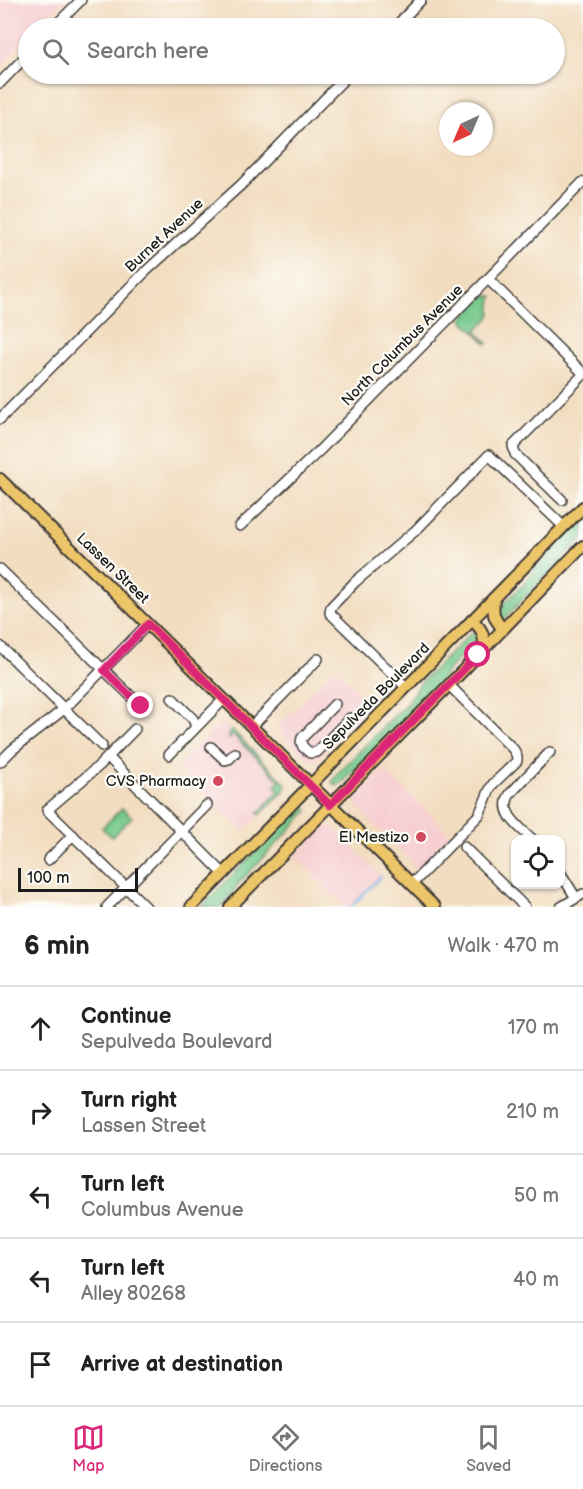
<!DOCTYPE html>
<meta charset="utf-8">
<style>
:root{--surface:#fff;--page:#f6f6f6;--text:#222;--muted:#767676;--line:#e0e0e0;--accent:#db2777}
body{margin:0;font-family:"Balsamiq Sans",sans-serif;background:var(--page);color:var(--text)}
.controls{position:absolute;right:18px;bottom:18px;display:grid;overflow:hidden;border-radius:12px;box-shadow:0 2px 4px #0004}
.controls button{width:54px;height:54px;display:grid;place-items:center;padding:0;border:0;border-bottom:2px solid var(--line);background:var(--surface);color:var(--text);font:30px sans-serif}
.compass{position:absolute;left:439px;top:102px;width:54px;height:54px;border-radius:50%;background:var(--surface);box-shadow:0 2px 4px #0004;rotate:224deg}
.scale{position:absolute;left:18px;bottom:15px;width:120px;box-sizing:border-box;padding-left:6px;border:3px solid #1c1c1c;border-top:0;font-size:16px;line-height:21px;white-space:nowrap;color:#1c1c1c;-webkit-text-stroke:4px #fdfcf7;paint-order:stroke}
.stop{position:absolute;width:18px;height:18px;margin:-14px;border:4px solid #db2777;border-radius:50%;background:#fff}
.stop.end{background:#db2777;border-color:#fff;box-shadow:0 2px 6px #0008}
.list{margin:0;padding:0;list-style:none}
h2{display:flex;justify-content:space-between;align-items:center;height:78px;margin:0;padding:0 24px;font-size:26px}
h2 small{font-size:20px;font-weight:400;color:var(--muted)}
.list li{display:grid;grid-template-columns:39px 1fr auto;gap:18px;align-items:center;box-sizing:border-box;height:84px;padding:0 24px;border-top:2px solid var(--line)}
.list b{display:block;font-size:22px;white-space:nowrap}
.list p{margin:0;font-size:20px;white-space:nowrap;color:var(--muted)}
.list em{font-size:20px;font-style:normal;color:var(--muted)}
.icon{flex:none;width:33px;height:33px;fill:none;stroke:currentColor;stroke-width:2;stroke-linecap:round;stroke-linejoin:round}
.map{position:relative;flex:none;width:583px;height:907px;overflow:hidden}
.search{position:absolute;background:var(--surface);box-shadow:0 2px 4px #0004;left:18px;right:18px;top:18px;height:66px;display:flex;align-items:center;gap:15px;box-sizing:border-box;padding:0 21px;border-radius:33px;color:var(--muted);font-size:22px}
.sheet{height:498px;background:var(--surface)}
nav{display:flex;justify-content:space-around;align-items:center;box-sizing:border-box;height:84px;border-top:2px solid var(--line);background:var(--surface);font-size:16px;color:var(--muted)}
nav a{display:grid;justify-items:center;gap:3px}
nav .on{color:var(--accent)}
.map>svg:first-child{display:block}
</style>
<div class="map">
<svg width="583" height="907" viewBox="0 0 583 907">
<rect width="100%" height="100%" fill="#fdfcf7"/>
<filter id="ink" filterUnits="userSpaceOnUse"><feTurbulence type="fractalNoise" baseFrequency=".0167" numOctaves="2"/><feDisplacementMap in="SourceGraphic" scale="12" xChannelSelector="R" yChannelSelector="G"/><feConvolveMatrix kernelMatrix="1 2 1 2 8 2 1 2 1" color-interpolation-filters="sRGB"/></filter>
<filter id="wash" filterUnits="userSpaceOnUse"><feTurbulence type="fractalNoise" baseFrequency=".008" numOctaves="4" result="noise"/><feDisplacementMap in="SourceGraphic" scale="24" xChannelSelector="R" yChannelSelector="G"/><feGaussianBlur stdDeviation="1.35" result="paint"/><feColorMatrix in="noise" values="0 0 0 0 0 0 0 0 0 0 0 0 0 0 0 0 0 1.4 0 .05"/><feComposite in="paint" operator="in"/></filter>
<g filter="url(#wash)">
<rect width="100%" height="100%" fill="#f2ddc0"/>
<g fill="#f7cfd1">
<polygon points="0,0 66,0 38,28 28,28 28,38 0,67"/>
<polygon points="335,668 371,704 317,759 313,761 309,760 276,728"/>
<polygon points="222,721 286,784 284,791 244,831 177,766"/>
<polygon points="384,769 452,836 419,870 375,826 357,806 355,802 355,800"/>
<polygon points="329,826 334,829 381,875 349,907 346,907 295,857 323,828"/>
</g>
<g fill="#75c88b" stroke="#487254" stroke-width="1.5">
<path d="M484 296H493C489 305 493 310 490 316 487 321 480 327 476 331L488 343 487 344 462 319Z"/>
<polygon points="583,517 583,538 504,619 501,620 497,611 526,582 541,560"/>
<polygon points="475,629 479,638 448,670 434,690 345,780 337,786 332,782 338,773 405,705 421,682"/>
<polygon points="232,730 286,784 284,791 260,815 258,813 279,791 275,786 280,781 233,735 229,739 229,733"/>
<polygon points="302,804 308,810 304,815 239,883 229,898 221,907 201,907"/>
<polygon points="122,808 132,817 112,837 102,828"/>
</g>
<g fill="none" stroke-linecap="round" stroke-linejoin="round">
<polyline stroke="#73b0e5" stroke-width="2" points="351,907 381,876"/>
</g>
</g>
<g filter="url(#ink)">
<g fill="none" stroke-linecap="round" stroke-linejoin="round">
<defs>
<g id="minor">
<polyline points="53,28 81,0"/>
<polyline points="394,28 421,0"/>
<polyline points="0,83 28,54"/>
<polyline points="488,279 583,373"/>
<polyline points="0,419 144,273 242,184 349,74"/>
<polyline points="562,500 515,454 513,446 583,375"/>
<polyline points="240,526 320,450 583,182"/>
<polyline points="0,569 141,706"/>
<polyline points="0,646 102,746"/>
<polyline points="406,687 330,613 331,607 355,582 416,530 489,455 563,526"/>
<polyline points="172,698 193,719 196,727"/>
<polyline points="335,704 302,738 301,742 303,747 310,753 317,752 350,718"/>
<polyline points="252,726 318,659"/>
<polyline points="135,729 100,765 47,810 146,907"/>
<polyline points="211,747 225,760 229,759 235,753"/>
<polyline points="169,755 224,699"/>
<polyline points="108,757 224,874"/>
<polyline points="0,762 12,750 64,709 148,624"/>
<path d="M533 840C520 827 498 813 510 794L550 752"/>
<polyline points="464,847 525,907"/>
<polyline points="48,860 73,835"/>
<polyline points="560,872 576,898"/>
<polyline points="412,884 479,815 490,789 493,784 517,761 517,757 514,750 449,685"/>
<polyline points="107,907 207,805"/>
<polyline points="561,907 583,894"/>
</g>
<g id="major">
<polyline points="0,479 435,907"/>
<path d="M494 598C493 613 492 617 503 629"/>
<path d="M472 620C483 630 484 634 484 648"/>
<polyline points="191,907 583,507"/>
<polyline points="230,907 449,685 583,546"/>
</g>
</defs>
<use href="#minor" stroke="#3c3935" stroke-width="12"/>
<use href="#major" stroke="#3c3935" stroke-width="14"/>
<use href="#minor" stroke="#fff" stroke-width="9"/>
<use href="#major" stroke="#edc569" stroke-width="10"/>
</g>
</g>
<g fill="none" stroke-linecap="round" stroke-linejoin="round" filter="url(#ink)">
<polyline stroke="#db2777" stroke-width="8" points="141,706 104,670 148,624 330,805 478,655"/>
</g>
<g fill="#d1495b" stroke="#fdfcf7" stroke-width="2">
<circle cx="218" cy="781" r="6"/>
<circle cx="421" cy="837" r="6"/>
</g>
<g text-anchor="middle" stroke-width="4.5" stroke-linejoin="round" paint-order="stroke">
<g font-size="15" fill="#1c1c1c" stroke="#fdfcf7">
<text transform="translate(164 235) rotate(-43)" y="5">Burnet Avenue</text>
<text transform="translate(402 345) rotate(-45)" y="5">North Columbus Avenue</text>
<text transform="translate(113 568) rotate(44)" y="5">Lassen Street</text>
<text transform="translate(376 696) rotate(-45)" y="5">Sepulveda Boulevard</text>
</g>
<g font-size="15" fill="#1c1c1c" stroke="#fdfcf7" text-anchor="end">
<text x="206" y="786">CVS Pharmacy</text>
<text x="409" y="842">El Mestizo</text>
</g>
</g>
</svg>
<div class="controls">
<button><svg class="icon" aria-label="locate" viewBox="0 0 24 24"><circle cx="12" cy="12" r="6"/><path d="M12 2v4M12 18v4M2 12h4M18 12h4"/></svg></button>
</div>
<svg class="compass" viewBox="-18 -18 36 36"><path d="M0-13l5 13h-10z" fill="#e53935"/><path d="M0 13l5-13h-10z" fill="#767676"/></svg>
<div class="scale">100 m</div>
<div class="stop" style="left:478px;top:655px"></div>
<div class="stop end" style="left:141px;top:706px"></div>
<div class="search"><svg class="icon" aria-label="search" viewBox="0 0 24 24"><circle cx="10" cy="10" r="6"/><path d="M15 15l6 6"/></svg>Search here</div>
</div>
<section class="sheet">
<h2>6 min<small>Walk · 470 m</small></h2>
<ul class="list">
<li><svg class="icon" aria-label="ahead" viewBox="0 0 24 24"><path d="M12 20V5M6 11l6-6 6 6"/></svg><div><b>Continue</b><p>Sepulveda Boulevard</p></div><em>170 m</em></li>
<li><svg class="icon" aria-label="right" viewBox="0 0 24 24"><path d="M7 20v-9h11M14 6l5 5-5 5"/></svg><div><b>Turn right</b><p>Lassen Street</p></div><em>210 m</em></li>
<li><svg class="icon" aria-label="left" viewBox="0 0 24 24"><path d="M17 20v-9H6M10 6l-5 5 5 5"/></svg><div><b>Turn left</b><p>Columbus Avenue</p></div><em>50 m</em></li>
<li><svg class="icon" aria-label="left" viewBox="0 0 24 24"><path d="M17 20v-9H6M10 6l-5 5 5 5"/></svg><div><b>Turn left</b><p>Alley 80268</p></div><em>40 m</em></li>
<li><svg class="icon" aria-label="arrive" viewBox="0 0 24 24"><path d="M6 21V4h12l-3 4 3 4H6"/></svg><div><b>Arrive at destination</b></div></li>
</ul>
</section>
<nav>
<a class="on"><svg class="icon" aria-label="map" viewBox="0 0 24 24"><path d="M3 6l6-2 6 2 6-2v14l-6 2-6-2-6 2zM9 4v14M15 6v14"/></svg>Map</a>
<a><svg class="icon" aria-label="directions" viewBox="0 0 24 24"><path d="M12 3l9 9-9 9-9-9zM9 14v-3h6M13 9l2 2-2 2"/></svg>Directions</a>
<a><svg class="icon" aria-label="saved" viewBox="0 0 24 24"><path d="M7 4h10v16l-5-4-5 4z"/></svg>Saved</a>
</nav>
